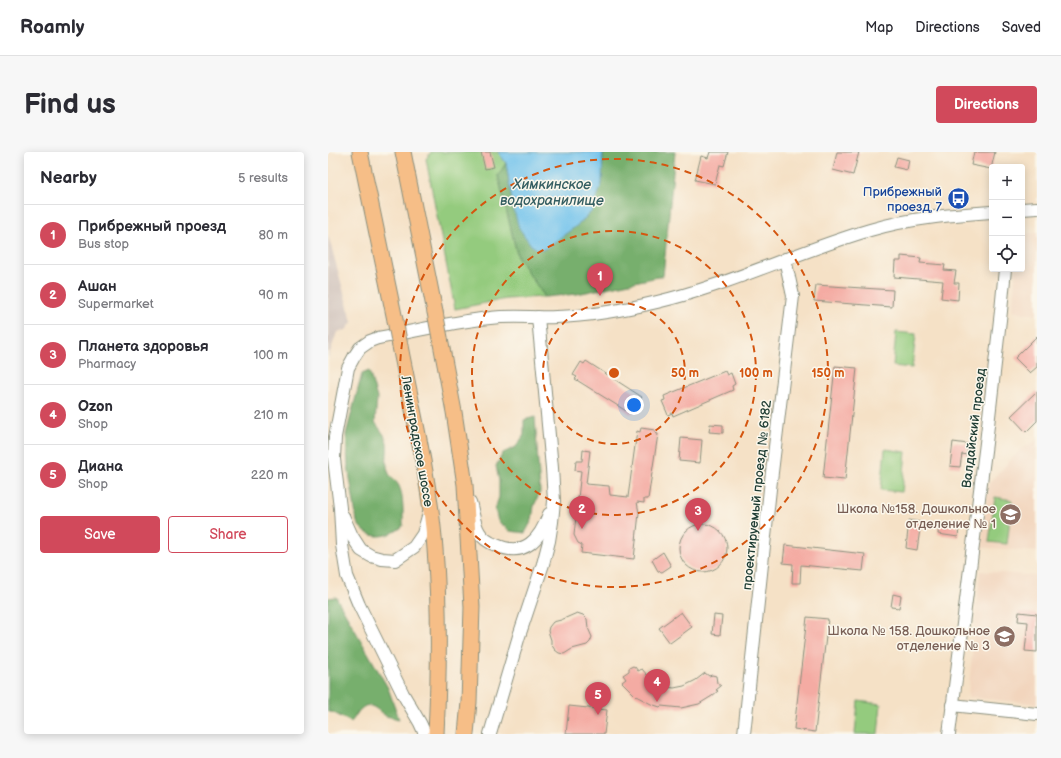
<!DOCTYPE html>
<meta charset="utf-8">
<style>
:root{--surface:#fff;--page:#f7f7f7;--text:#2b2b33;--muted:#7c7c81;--line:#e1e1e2;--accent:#d1495b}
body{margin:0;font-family:"Balsamiq Sans",sans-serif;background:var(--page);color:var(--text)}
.controls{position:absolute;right:12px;top:12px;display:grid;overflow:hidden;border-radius:4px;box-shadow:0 2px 10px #0003}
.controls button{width:36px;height:36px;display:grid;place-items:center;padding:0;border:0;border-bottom:1px solid var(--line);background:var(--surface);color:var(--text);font:20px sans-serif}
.you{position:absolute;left:306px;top:253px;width:14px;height:14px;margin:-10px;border:3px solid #fff;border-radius:50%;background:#1a73e8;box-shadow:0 0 0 6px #1a73e833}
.badge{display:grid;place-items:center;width:26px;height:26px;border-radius:50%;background:var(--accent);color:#fff;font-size:13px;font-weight:700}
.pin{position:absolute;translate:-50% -33px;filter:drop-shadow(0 1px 2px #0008)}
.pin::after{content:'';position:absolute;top:21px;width:14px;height:12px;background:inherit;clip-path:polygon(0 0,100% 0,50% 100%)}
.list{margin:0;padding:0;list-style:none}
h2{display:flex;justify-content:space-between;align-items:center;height:52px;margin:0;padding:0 16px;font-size:17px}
h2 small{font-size:13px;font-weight:400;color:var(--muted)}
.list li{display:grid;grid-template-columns:26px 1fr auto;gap:12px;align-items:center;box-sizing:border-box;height:60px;padding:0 16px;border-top:1px solid var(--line)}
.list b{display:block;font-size:15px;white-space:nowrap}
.list p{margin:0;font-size:13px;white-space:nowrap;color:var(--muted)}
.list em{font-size:13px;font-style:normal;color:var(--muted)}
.actions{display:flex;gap:8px;padding:12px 16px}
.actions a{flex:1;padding:9px 0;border:1px solid var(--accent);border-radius:4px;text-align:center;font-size:14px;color:var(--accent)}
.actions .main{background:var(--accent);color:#fff}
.icon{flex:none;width:22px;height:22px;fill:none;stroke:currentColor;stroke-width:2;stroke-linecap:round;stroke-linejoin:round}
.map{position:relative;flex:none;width:709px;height:582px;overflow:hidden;border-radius:4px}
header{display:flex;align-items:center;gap:24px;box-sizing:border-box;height:56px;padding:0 20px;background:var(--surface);border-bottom:1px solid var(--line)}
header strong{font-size:19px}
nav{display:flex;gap:22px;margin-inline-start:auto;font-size:14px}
.intro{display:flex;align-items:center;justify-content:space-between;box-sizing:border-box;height:96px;padding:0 24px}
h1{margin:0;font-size:28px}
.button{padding:10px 18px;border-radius:4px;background:var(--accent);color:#fff;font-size:14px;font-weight:700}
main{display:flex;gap:24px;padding:0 24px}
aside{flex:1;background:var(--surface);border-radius:4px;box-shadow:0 2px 10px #0003}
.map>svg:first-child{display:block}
</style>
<header>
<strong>Roamly</strong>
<nav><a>Map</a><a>Directions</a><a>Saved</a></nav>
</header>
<div class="intro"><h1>Find us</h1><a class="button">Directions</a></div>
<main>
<aside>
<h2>Nearby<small>5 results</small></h2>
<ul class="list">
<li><span class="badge">1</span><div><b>Прибрежный проезд</b><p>Bus stop</p></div><em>80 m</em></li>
<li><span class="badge">2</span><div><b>Ашан</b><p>Supermarket</p></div><em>90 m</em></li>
<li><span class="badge">3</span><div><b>Планета здоровья</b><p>Pharmacy</p></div><em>100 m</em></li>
<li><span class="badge">4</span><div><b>Ozon</b><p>Shop</p></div><em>210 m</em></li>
<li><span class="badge">5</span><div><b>Диана</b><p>Shop</p></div><em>220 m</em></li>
</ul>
<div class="actions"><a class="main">Save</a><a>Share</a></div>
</aside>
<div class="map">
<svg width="709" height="582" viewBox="0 0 709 582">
<rect width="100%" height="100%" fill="#fbf7ec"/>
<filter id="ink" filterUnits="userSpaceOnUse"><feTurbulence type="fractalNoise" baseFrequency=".025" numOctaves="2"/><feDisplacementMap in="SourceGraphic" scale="8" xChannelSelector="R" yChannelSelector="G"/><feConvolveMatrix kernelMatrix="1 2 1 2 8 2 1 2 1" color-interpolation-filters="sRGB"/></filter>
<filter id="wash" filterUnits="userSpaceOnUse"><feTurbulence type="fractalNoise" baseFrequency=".012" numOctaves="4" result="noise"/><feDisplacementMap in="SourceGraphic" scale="16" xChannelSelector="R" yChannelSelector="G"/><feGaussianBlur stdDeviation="0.9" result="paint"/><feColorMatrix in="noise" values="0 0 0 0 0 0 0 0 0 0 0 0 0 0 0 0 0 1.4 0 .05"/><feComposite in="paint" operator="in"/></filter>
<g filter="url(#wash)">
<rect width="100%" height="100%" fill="#f5e1c6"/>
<g fill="#f2d5bd">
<polygon points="709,81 709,163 684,159 688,117 694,117 694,82"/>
<polygon points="709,288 709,400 653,395 661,331 693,297"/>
<polygon points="652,419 709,424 709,552 640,545"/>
</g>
<polygon fill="#cfc1ba" points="0,83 24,170 18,178 9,180 0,206"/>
<g fill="#94cb7e" stroke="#5a8459">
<polygon points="103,0 170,0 178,11 170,24 190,106 217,145 178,147 127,157 98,7"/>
<polygon points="568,180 588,182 584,216 565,214"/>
<polygon points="557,297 578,300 574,340 553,338"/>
<polygon points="667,345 684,348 679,392 661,390"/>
<polygon points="530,549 553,552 550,582 527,582"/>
</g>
<g fill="#77af6d" stroke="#4b7650">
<polygon points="275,0 347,0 335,124 249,142 217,145 190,106 170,24 178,11 185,55 217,97 251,72 274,31"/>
<path d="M41 219 49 246 47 270C51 277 58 283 59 291 60 301 57 309 60 319 62 326 68 328 71 334 76 344 75 363 75 374 60 387 39 389 29 370L20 314 18 282 34 222Z"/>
<polygon points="207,265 212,340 206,354 204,368 197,381 182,379 170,369 167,357 171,345 171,329 168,314 175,301 188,295 196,283 196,268"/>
<path d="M8 445 60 536 71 567C67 566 62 565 58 564 50 559 42 548 33 557 29 560 27 566 23 570L4 560H0V446Z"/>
</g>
<polygon fill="#71c2ec" stroke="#488090" points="170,0 275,0 274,32 264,59 251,72 217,97 209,97 203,93 191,76 185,55 178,11"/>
<g id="blocks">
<g fill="#f4aba3">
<polygon points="153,0 162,0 166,15 157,17"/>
<polygon points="382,0 400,0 396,14 392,13 387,32 367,28 373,4 380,6"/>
<polygon points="509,0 531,0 525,23 505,18"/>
<polygon points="646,0 667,0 663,17 643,13"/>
<polygon points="569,5 581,8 579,18 566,15"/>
<polygon points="573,104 593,106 592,111 617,113 616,118 628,119 626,131 631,131 630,148 613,146 615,129 566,125 567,109 573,109"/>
<polygon points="488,133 565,138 564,155 486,149"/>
<polygon points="709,184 709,215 702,221 687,206"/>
<polygon points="258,209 314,245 303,262 247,227 249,225 245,223 253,210 256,212"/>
<polygon points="507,214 529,216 517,328 495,326"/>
<polygon points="397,219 399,223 403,221 407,232 404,234 405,238 345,264 344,261 340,263 334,249 337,248 336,244"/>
<polygon points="709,239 709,269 698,280 683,264"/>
<polygon points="382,272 395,273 395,281 381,280"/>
<polygon points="313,276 327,278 327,281 330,282 320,347 316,347 316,351 309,350 311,361 306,407 253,401 254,393 250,391 246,383 253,319 247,318 248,309 254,309 255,298 262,299 258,332 281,334 282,343 300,345 309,279 312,280"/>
<polygon points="353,286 374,288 372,311 351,309"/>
<polygon points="625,290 640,292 639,303 634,302 632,315 622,314"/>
<polygon points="581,368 593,370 589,398 578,396"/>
<circle cx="375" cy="396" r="24"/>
<polygon points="611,372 631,375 630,385 610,382"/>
<polygon points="457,393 537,402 535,419 473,413 472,431 464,431 465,412 455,411"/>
<polygon points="335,400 343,414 334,420 330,419 324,408"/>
<polygon points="565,442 573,444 571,456 563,455"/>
<polygon points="353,460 364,475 342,491 331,476"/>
<polygon points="691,460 709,462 709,500 697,499 700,470 690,469"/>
<polygon points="249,461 255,463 259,467 260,476 264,485 262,490 259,493 244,497 236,502 231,501 227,498 223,492 223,488 220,479 221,475 225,470 233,468"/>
<polygon points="386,463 394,464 392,483 384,482"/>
<polygon points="479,465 500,467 487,580 466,577"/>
<polygon points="305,514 307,515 310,519 314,517 319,523 330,532 339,535 346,536 356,534 368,528 377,521 381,524 384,523 388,524 389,531 393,534 388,538 390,539 384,544 371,552 353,556 333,554 332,555 323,552 308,544 294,530 298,527 295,523 301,519 301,516"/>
<polygon points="241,554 279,558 276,582 238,582"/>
</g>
</g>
</g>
<g filter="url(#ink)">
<use href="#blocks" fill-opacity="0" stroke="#8a8f7d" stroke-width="1"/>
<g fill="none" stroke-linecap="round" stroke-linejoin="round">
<defs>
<g id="minor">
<polyline points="694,57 709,56"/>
<path d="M142 350C145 360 146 372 151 380 155 387 162 391 168 393 197 406 212 387 221 362"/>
<polyline points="15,364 24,384 33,398 43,404 54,407 67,408 86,395 95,382 101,361"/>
<polyline points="624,553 709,562"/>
<path d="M97 582 92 571 75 542 31 453 19 424 14 393 12 356 6 307 7 285 20 216 26 205 32 196 42 189 50 186C87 179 124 170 162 166 184 163 206 166 228 165 262 164 296 158 329 150 402 133 470 99 542 78 581 66 623 63 664 60"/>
<polyline points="162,582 191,484 215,412 221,389 224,370 226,349 224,316 210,165"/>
<polyline points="416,582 442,337 465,144 457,107"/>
<polyline points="621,582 658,291 673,159 677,117"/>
</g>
<g id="major">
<polyline points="32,0 67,168"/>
<polyline points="75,0 107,160"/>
<polyline points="112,186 126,260 137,333 144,455 141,550 138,582"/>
<path d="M72 194C85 261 102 329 107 397 112 459 111 520 108 582"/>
</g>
</defs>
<use href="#minor" stroke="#8a8f7d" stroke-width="14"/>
<use href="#major" stroke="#8a8f7d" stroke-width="17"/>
<use href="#minor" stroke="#fff" stroke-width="12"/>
<use href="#major" stroke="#f6be87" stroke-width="15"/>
<defs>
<g id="major-bridge">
<polyline points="107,160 112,186"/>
<polyline points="67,168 72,194"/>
</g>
</defs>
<use href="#major-bridge" stroke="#8a8f7d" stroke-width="17" stroke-linecap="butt"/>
<use href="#major-bridge" stroke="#f6be87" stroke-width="15"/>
</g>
</g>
<g fill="none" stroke="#d45610" stroke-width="2" stroke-dasharray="7 5">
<circle cx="286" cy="221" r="71"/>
<circle cx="286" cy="221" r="142"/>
<circle cx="286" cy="221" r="214"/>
</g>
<defs>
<symbol id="bus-disc" viewBox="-11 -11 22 22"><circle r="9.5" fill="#1a4fb4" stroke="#fbf7ec"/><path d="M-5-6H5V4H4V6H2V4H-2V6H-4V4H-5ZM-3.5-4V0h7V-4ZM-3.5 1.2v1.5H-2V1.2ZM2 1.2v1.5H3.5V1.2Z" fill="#fff"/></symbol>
<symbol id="school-disc" viewBox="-11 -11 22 22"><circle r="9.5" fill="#8d6e63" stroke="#fbf7ec"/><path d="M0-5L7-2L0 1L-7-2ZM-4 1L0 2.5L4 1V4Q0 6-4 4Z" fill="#fff"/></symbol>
</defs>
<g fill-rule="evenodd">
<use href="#bus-disc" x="618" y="34" width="25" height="25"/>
<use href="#school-disc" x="670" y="350" width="25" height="25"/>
<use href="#school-disc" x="664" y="472" width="25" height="25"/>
</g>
<g text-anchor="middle" stroke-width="3" stroke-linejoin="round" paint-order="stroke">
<g font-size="13" fill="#164399" stroke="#fbf7ec" text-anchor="end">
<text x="614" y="44">Прибрежный<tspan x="614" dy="15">проезд, 7</tspan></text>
</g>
<g font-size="13" fill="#1f3d34" stroke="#fbf7ec">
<text transform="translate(645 276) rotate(-83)" y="5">Валдайский проезд</text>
<text transform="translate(90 289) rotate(80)" y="5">Ленинградское шоссе</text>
<text transform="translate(428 343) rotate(-84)" y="5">проектируемый проезд № 6182</text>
</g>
<g font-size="13" fill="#785e54" stroke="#fbf7ec" text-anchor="end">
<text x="668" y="361">Школа №158. Дошкольное<tspan x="668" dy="15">отделение № 1</tspan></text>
<text x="662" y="483">Школа № 158. Дошкольное<tspan x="662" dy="15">отделение № 3</tspan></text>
</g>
<g font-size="14" font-style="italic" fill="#345e62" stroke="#fbf7ec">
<text x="224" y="37">Химкинское<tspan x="224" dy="16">водохранилище</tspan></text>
</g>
</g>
<circle cx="286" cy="221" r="6" fill="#d45610" stroke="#fbf7ec" stroke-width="2"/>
<g font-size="12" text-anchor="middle" font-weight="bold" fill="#d45610" stroke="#fbf7ec" stroke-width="3" stroke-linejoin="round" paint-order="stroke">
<text x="357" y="225">50 m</text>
<text x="428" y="225">100 m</text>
<text x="500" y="225">150 m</text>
</g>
</svg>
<div class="controls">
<button>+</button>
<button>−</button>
<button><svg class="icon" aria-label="locate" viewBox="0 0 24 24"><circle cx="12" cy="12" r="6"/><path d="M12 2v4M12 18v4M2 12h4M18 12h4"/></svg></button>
</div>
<div class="you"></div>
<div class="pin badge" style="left:272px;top:144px">1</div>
<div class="pin badge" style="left:254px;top:377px">2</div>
<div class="pin badge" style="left:370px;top:379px">3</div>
<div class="pin badge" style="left:329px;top:550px">4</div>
<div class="pin badge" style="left:270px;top:563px">5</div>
</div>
</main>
